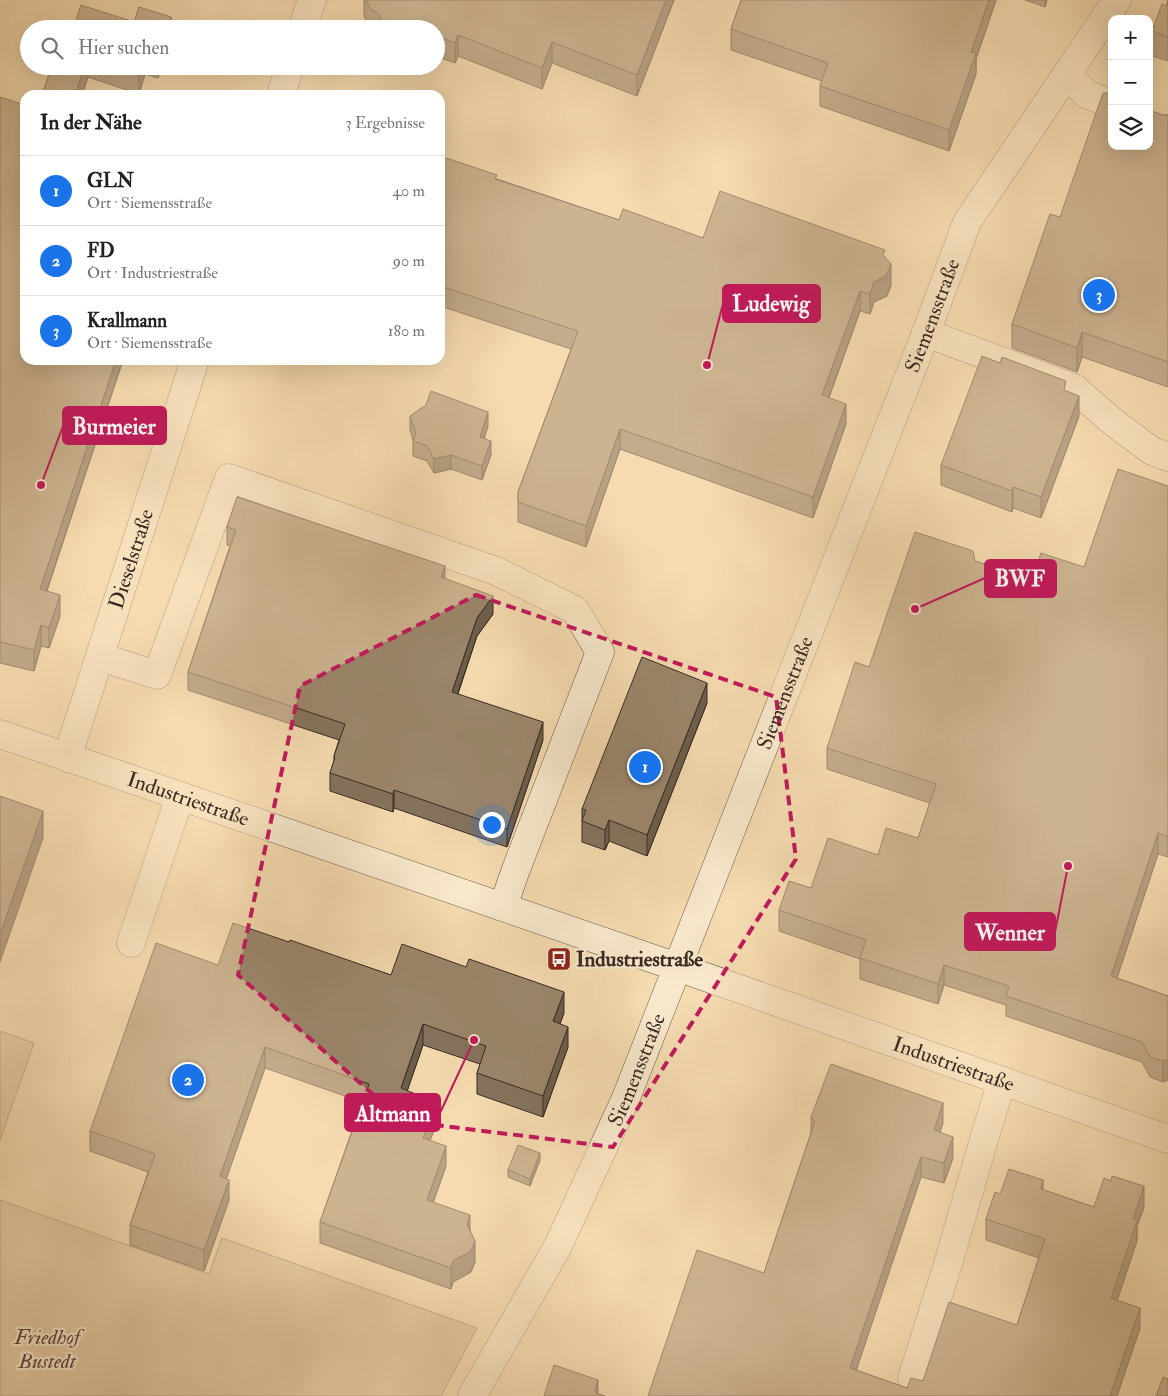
<!DOCTYPE html>
<html lang="de">
<meta charset="utf-8">
<style>
:root{--surface:#fff;--page:#f2f2f2;--text:#222;--muted:#767676;--line:#e0e0e0;--accent:#1a73e8}
body{margin:0;font-family:"IM FELL Double Pica",serif;background:var(--page);color:var(--text)}
.controls{position:absolute;right:15px;top:15px;display:grid;overflow:hidden;border-radius:10px;box-shadow:0 5px 20px #0002}
.controls button{width:45px;height:45px;display:grid;place-items:center;padding:0;border:0;border-bottom:1px solid var(--line);background:var(--surface);color:var(--text);font:25px sans-serif}
.you{position:absolute;left:491px;top:824px;width:18px;height:18px;margin:-12px;border:4px solid #fff;border-radius:50%;background:#1a73e8;box-shadow:0 0 0 8px #1a73e833}
.badge{display:grid;place-items:center;width:32px;height:32px;border-radius:50%;background:var(--accent);color:#fff;font-size:16px;font-weight:700}
.pin{position:absolute;translate:-50% -50%;border:2px solid #fff;box-shadow:0 1px 5px #0006}
.list{margin:0;padding:0;list-style:none}
h2{display:flex;justify-content:space-between;align-items:center;height:65px;margin:0;padding:0 20px;font-size:21px}
h2 small{font-size:16px;font-weight:400;color:var(--muted)}
.list li{display:grid;grid-template-columns:32px 1fr auto;gap:15px;align-items:center;box-sizing:border-box;height:70px;padding:0 20px;border-top:1px solid var(--line)}
.list b{display:block;font-size:19px;white-space:nowrap}
.list p{margin:0;font-size:16px;white-space:nowrap;color:var(--muted)}
.list em{font-size:16px;font-style:normal;color:var(--muted)}
.icon{flex:none;width:28px;height:28px;fill:none;stroke:currentColor;stroke-width:2;stroke-linecap:round;stroke-linejoin:round}
.map{position:relative;flex:none;width:1168px;height:1396px;overflow:hidden}
.search{position:absolute;background:var(--surface);box-shadow:0 5px 20px #0002;left:20px;top:20px;width:425px;height:55px;display:flex;align-items:center;gap:12px;box-sizing:border-box;padding:0 18px;border-radius:28px;color:var(--muted);font-size:19px}
.panel{position:absolute;background:var(--surface);box-shadow:0 5px 20px #0002;left:20px;top:90px;width:425px;height:275px;border-radius:15px}
.map>svg:first-child{display:block}
</style>
<div class="map">
<svg width="1168" height="1396" viewBox="0 0 1168 1396">
<rect width="100%" height="100%" fill="#f5dbb0"/>
<filter id="stains"><feTurbulence type="fractalNoise" baseFrequency=".004" numOctaves="4"/><feColorMatrix values="0 0 0 0 .2 0 0 0 0 .09 0 0 0 0 .02 0 0 0 .5 -.17"/></filter>
<radialGradient id="worn" r=".72"><stop offset=".6" stop-color="#630" stop-opacity="0"/><stop offset="1" stop-color="#630" stop-opacity=".3"/></radialGradient>
<g fill="#d5bd98" stroke="#87745e">
<polygon points="0,1031 34,1043 0,1140"/>
<polygon points="0,1200 209,1274 222,1238 477,1328 441,1396 0,1396"/>
</g>
<g fill="none" stroke-linecap="round" stroke-linejoin="round">
<defs>
<g id="minor">
<polyline points="302,29 312,0"/>
<polyline points="1067,74 1086,94 1112,104"/>
<polyline points="281,95 290,66"/>
<polyline points="926,333 1074,388 1113,422 1152,451 1168,457"/>
<polyline points="100,657 157,675 229,478 496,571 575,610 600,652 515,872 503,907"/>
<path id="s1" d="M0 734 677 967 1168 1139"/>
<path id="s2" d="M67 758 195 360"/>
<polyline points="131,943 180,796"/>
<polyline points="912,1378 948,1264 985,1136 1002,1081"/>
<path id="s3" d="M472 1396 558 1246 626 1098 926 333 967 222 1117 0"/>
</g>
</defs>
<use href="#minor" stroke="#685646" stroke-width="29"/>
<use href="#minor" stroke="#f8e8cc" stroke-width="28"/>
</g>
<g fill="#85735d" stroke="#392a23">
<polygon points="364,0 674,0 637,96 552,63 542,89 458,56 455,63 436,56 436,29 370,29 364,16"/>
<polygon points="741,0 996,0 976,59 976,74 949,151 820,106 820,86 822,81 731,50 731,29"/>
<polygon points="1025,0 1047,0 1045,7"/>
<polygon points="1168,0 1168,61 1152,56 1152,31 1166,6"/>
<polygon points="52,66 162,66 158,78 145,74 139,94 88,77 82,95 42,95"/>
<polygon points="0,97 25,360 123,360 47,591 60,616 49,648 41,646 34,671 0,663"/>
<polygon points="1163,115 1168,115 1168,387 1082,357 1077,372 1012,348 1012,324 1060,217 1112,146"/>
<polygon points="440,156 497,179 619,220 703,238 885,257 891,285 887,296 874,302 870,314 860,311 829,398 846,424 813,518 620,449 586,547 518,522 518,492 571,349 440,306"/>
<polygon points="1066,391 1079,416 1041,518 1013,508 1012,512 941,485 941,465"/>
<polygon points="410,416 488,426 484,439 491,455 482,480 451,469 434,473 427,461 413,456 413,440 410,430"/>
<polygon points="1168,486 1168,857 1158,854 1117,978 1168,996 1163,1082 1150,1077 1142,1062 1006,1016 1006,1005 944,985 938,1004 860,979 860,959 779,931 779,910 811,888 878,855 918,838 930,803 827,769 827,748 869,667 975,561 1032,580 1084,567"/>
<polygon points="227,527 445,579 493,614 477,636 458,694 543,740 507,847 394,808 393,812 330,791 330,773 334,762 334,756 339,740 188,690 188,672 230,546 227,545"/>
<polygon points="707,703 647,856 609,841 605,850 582,842 582,809"/>
<polygon points="289,942 391,975 564,1013 560,1024 568,1047 543,1117 477,1094 477,1073 480,1064 423,1045 407,1091 437,1123 430,1140 446,1166 433,1202 470,1230 475,1262 471,1272 453,1282 451,1289 320,1243 320,1222 362,1102 265,1068 226,1179 229,1200 204,1271 130,1245 130,1225 148,1172 90,1151 90,1131 218,965"/>
<polygon points="811,1117 943,1123 940,1132 953,1158 944,1183 921,1177 856,1370 907,1388 923,1381 1017,1325 1039,1258 986,1240 986,1219 1000,1194 1043,1190 1094,1207 1144,1207 1137,1227 1137,1241 1117,1300 1140,1328 1117,1396 648,1396 764,1273 811,1133"/>
<polygon points="540,1160 530,1186 508,1177 508,1170"/>
</g>
<g fill="#6c5e4c" stroke="#392a23">
<polygon points="666,0 674,0 637,96 637,75"/>
<polygon points="989,0 996,0 976,59 976,74 949,151 949,130 971,52"/>
<polygon points="1045,0 1047,0 1045,7"/>
<polygon points="171,17 171,29 167,29"/>
<polygon points="403,23 403,29 392,29 392,28"/>
<polygon points="458,35 458,56 455,63 455,43"/>
<polygon points="552,42 552,63 542,89 542,68"/>
<polygon points="85,66 88,66 88,77 82,95 75,95"/>
<polygon points="141,66 145,66 145,74 139,94 139,73"/>
<polygon points="158,66 162,66 158,78"/>
<polygon points="891,264 891,285 887,296 874,302 870,314 870,294 874,282"/>
<polygon points="860,291 860,311 822,416 822,395"/>
<polygon points="1082,332 1082,357 1077,372 1077,348"/>
<polygon points="116,360 123,360 40,610 40,589"/>
<polygon points="1079,396 1079,416 1041,518 1041,497"/>
<polygon points="846,404 846,424 813,518 813,497"/>
<polygon points="488,412 488,426 480,451 480,437"/>
<polygon points="620,429 620,449 586,547 586,526"/>
<polygon points="491,441 491,455 482,480 482,466"/>
<polygon points="451,455 451,469 434,473 434,459"/>
<polygon points="1013,487 1013,508 1012,512 1012,491"/>
<polygon points="445,566 445,584 441,577"/>
<polygon points="60,595 60,616 49,648 49,628"/>
<polygon points="493,596 493,614 477,636 452,710 452,692 477,618"/>
<polygon points="41,625 41,646 34,671 34,650"/>
<polygon points="707,683 707,703 647,856 647,835"/>
<polygon points="543,722 543,740 507,847 507,829"/>
<polygon points="394,790 394,808 393,812 393,794"/>
<polygon points="43,811 43,838 0,962 0,935"/>
<polygon points="609,820 609,841 605,850 605,830"/>
<polygon points="1158,833 1158,854 1111,996 1111,976"/>
<polygon points="944,965 944,985 938,1004 938,984"/>
<polygon points="564,992 564,1013 553,1042 553,1021"/>
<polygon points="423,1024 423,1045 401,1109 401,1088"/>
<polygon points="568,1027 568,1047 543,1117 543,1096"/>
<polygon points="265,1047 265,1068 220,1197 220,1176"/>
<polygon points="1168,1059 1168,1080 1163,1082 1163,1061"/>
<polygon points="437,1103 437,1123 423,1158 423,1138"/>
<polygon points="943,1103 943,1123 934,1151 934,1130"/>
<polygon points="953,1137 953,1158 944,1183 944,1163"/>
<polygon points="446,1146 446,1166 427,1221 427,1200"/>
<polygon points="540,1153 540,1160 530,1186 530,1179"/>
<polygon points="921,1157 921,1177 850,1389 850,1368"/>
<polygon points="229,1180 229,1200 204,1271 204,1250"/>
<polygon points="1043,1180 1043,1200 1041,1189"/>
<polygon points="1144,1186 1144,1207 1137,1227 1137,1241 1111,1319 1111,1298 1133,1219"/>
<polygon points="470,1215 470,1236 467,1224"/>
<polygon points="475,1241 475,1262 471,1272 453,1282 451,1289 451,1268 453,1261"/>
<polygon points="1140,1308 1140,1328 1117,1396 1110,1396"/>
<polygon points="598,1380 598,1396 595,1391"/>
</g>
<g fill="#9b866c" stroke="#392a23">
<polygon points="366,0 666,0 637,75 552,42 542,68 458,35 455,43 436,36 436,29 418,29 403,23 392,28 383,25 378,13 371,10"/>
<polygon points="741,0 989,0 971,52 976,53 949,130 820,86 828,63 731,29"/>
<polygon points="1168,0 1168,37 1152,31 1162,4 1166,6"/>
<polygon points="81,5 134,22 139,7 171,17 167,29 73,29"/>
<polygon points="52,66 85,66 75,95 42,95"/>
<polygon points="118,66 141,66 139,73"/>
<polygon points="1103,93 1112,93 1112,146 1149,146 1149,110 1163,115 1168,115 1168,362 1082,332 1077,348 1012,324 1050,214 1060,217"/>
<polygon points="0,97 25,105 25,360 116,360 40,589 60,595 49,628 41,625 34,650 0,642"/>
<polygon points="440,156 497,175 495,179 619,220 623,209 703,238 720,191 885,250 883,255 891,264 887,275 874,282 870,294 860,291 822,395 846,404 813,497 620,429 586,526 518,502 518,492 578,331 440,286"/>
<polygon points="982,356 1000,363 1002,357 1066,381 1064,390 1079,396 1041,497 1013,487 1012,491 941,465"/>
<polygon points="431,391 488,412 480,437 491,441 482,466 451,455 434,459 427,446 413,441 416,434 410,416 426,405"/>
<polygon points="1118,469 1168,486 1168,837 1158,833 1111,976 1168,996 1168,1059 1163,1061 1150,1057 1142,1042 1006,996 1009,986 944,965 938,984 860,958 866,940 779,910 789,881 811,888 828,838 878,855 886,828 918,838 936,784 827,748 855,662 869,667 915,532 973,551 975,561 1032,580 1041,553 1084,567"/>
<polygon points="237,497 445,566 441,577 493,596 477,618 452,692 543,722 507,829 394,790 393,794 330,773 335,757 334,756 345,724 188,672 236,530 227,527"/>
<polygon points="642,657 707,683 647,835 609,820 605,830 582,821 586,810 582,809"/>
<polygon points="0,796 43,811 0,935"/>
<polygon points="233,923 289,942 290,940 391,975 402,944 466,967 469,959 564,992 553,1021 568,1027 543,1096 477,1073 486,1046 423,1024 401,1088 437,1103 423,1138 446,1146 427,1200 470,1215 467,1224 475,1241 471,1251 453,1261 451,1268 320,1222 369,1084 265,1047 220,1176 229,1180 204,1250 130,1225 155,1154 90,1131 156,943 218,965"/>
<polygon points="831,1064 943,1103 934,1130 953,1137 944,1163 921,1157 850,1368 907,1388 911,1378 923,1381 949,1302 1017,1325 1045,1239 986,1219 995,1192 1000,1194 1009,1169 1043,1180 1041,1189 1094,1207 1104,1178 1111,1181 1112,1176 1144,1186 1133,1219 1137,1221 1111,1298 1140,1308 1110,1396 648,1396 697,1250 764,1273 815,1121 811,1117"/>
<polygon points="518,1145 540,1153 530,1179 508,1170"/>
<polygon points="554,1365 598,1380 595,1391 596,1393 605,1396 544,1396"/>
<polygon points="1163,1377 1168,1379 1168,1396 1156,1396"/>
</g>
<path d="M0 0H1168V1396H0ZM476 595 776 697 796 859 613 1147 403 1121 238 975 300 686Z" fill="#f5dbb0" fill-opacity=".55" fill-rule="evenodd"/>
<path fill="none" stroke="#c2185b" stroke-width="4" stroke-dasharray="10 6" stroke-linejoin="round" d="M476 595 776 697 796 859 613 1147 403 1121 238 975 300 686Z"/>
<defs>
<symbol id="bus-square" viewBox="-11 -11 22 22"><rect x="-9" y="-9" width="18" height="18" rx="4" fill="#8f2418" stroke="#f8e8cc"/><path d="M-5-6H5V4H4V6H2V4H-2V6H-4V4H-5ZM-3.5-4V0h7V-4ZM-3.5 1.2v1.5H-2V1.2ZM2 1.2v1.5H3.5V1.2Z" fill="#fff"/></symbol>
</defs>
<g fill-rule="evenodd">
<use href="#bus-square" x="545" y="945" width="28" height="28"/>
</g>
<g text-anchor="middle" stroke-width="4.5" stroke-linejoin="round" paint-order="stroke">
<g font-size="21" fill="#392a23" stroke="#f8e8cc">
<text dy="7" stroke="none"><textPath href="#s3" startOffset="1176">Siemensstraße</textPath></text>
<text dy="7" stroke="none"><textPath href="#s2" startOffset="209">Dieselstraße</textPath></text>
<text dy="7" stroke="none"><textPath href="#s3" startOffset="771">Siemensstraße</textPath></text>
<text dy="7" stroke="none"><textPath href="#s1" startOffset="199">Industriestraße</textPath></text>
<text dy="7" stroke="none"><textPath href="#s1" startOffset="1009">Industriestraße</textPath></text>
<text dy="7" stroke="none"><textPath href="#s3" startOffset="366">Siemensstraße</textPath></text>
</g>
<g font-size="21" font-weight="bold" fill="#392a23" stroke="#f8e8cc" text-anchor="start">
<text x="576" y="966">Industriestraße</text>
</g>
<g font-size="21" font-style="italic" fill="#58473a" stroke="#f8e8cc">
<text x="47" y="1344">Friedhof<tspan x="47" dy="24">Bustedt</tspan></text>
</g>
</g>
<path fill="none" stroke="#c2185b" stroke-width="2" d="M707 365L723 304M41 485L63 426M915 609L985 578M1068 866L1055 932M474 1040L440 1113"/>
<g fill="#c2185b" stroke="#f8e8cc" stroke-width="2">
<circle cx="707" cy="365" r="5"/>
<circle cx="41" cy="485" r="5"/>
<circle cx="915" cy="609" r="5"/>
<circle cx="1068" cy="866" r="5"/>
<circle cx="474" cy="1040" r="5"/>
</g>
<g fill="#c2185b" stroke="#c2185b" stroke-width="2">
<rect x="723" y="285" width="97" height="37" rx="5"/>
<rect x="63" y="407" width="103" height="37" rx="5"/>
<rect x="985" y="560" width="71" height="37" rx="5"/>
<rect x="965" y="913" width="90" height="37" rx="5"/>
<rect x="345" y="1094" width="95" height="37" rx="5"/>
</g>
<g font-size="22" text-anchor="middle" font-weight="bold" fill="#fff">
<text x="771" y="311">Ludewig</text>
<text x="114" y="434">Burmeier</text>
<text x="1020" y="586">BWF</text>
<text x="1010" y="940">Wenner</text>
<text x="393" y="1121">Altmann</text>
</g>
<rect width="100%" height="100%" filter="url(#stains)"/>
<rect width="100%" height="100%" fill="url(#worn)"/>
</svg>
<div class="controls">
<button>+</button>
<button>−</button>
<button><svg class="icon" aria-label="layers" viewBox="0 0 24 24"><path d="M12 4l9 5-9 5-9-5zM3 14l9 5 9-5"/></svg></button>
</div>
<div class="you"></div>
<div class="pin badge" style="left:645px;top:767px">1</div>
<div class="pin badge" style="left:188px;top:1080px">2</div>
<div class="pin badge" style="left:1099px;top:295px">3</div>
<div class="search"><svg class="icon" aria-label="search" viewBox="0 0 24 24"><circle cx="10" cy="10" r="6"/><path d="M15 15l6 6"/></svg>Hier suchen</div>
<section class="panel">
<h2>In der Nähe<small>3 Ergebnisse</small></h2>
<ul class="list">
<li><span class="badge">1</span><div><b>GLN</b><p>Ort · Siemensstraße</p></div><em>40 m</em></li>
<li><span class="badge">2</span><div><b>FD</b><p>Ort · Industriestraße</p></div><em>90 m</em></li>
<li><span class="badge">3</span><div><b>Krallmann</b><p>Ort · Siemensstraße</p></div><em>180 m</em></li>
</ul>
</section>
</div>
